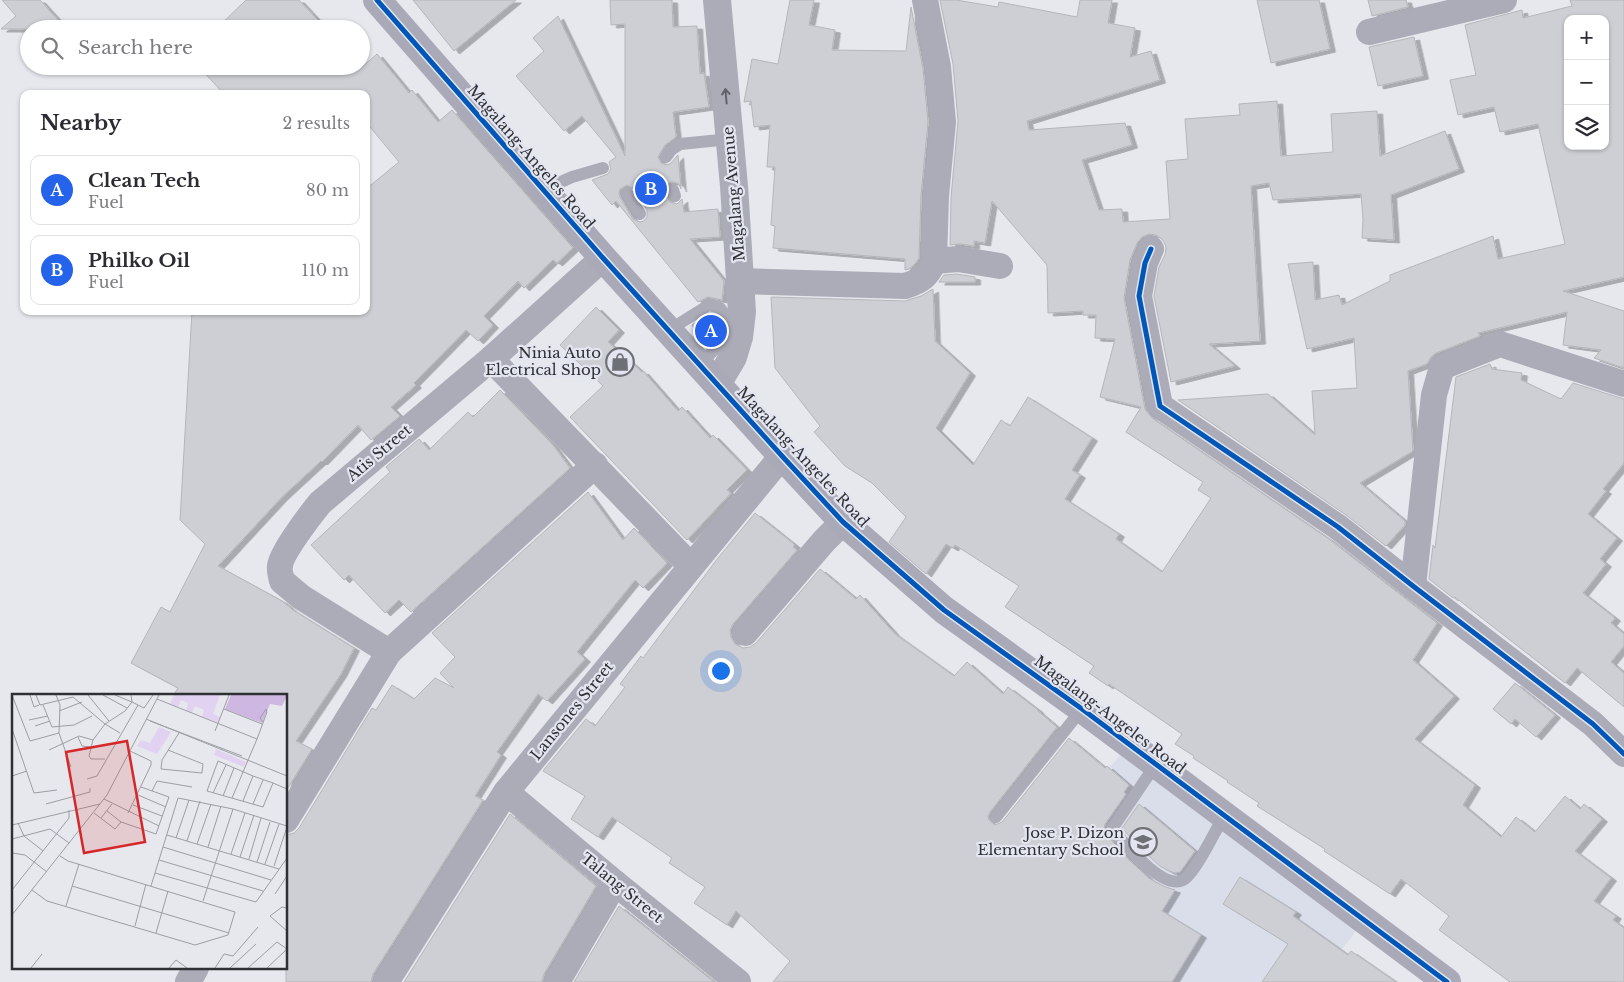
<!DOCTYPE html>
<meta charset="utf-8">
<style>
:root{--surface:#fff;--page:#f7f7f7;--text:#2b2b33;--muted:#7c7c81;--line:#e1e1e2;--accent:#2563eb}
body{margin:0;font-family:"Libre Baskerville",serif;background:var(--page);color:var(--text)}
.controls{position:absolute;right:15px;top:15px;display:grid;overflow:hidden;border-radius:10px;box-shadow:0 1px 4px #0004}
.controls button{width:45px;height:45px;display:grid;place-items:center;padding:0;border:0;border-bottom:1px solid var(--line);background:var(--surface);color:var(--text);font:25px sans-serif}
.you{position:absolute;left:720px;top:670px;width:18px;height:18px;margin:-12px;border:4px solid #fff;border-radius:50%;background:#1a73e8;box-shadow:0 0 0 8px #1a73e833}
.badge{display:grid;place-items:center;width:32px;height:32px;border-radius:50%;background:var(--accent);color:#fff;font-size:16px;font-weight:700}
.pin{position:absolute;translate:-50% -50%;border:2px solid #fff;box-shadow:0 1px 5px #0006}
.list{margin:0;padding:0;list-style:none}
h2{display:flex;justify-content:space-between;align-items:center;height:65px;margin:0;padding:0 20px;font-size:21px}
h2 small{font-size:16px;font-weight:400;color:var(--muted)}
.list li{display:grid;grid-template-columns:32px 1fr auto;gap:15px;align-items:center;box-sizing:border-box;height:70px;margin:0 10px 10px;padding:0 10px;border:1px solid var(--line);border-radius:10px}
.list b{display:block;font-size:19px;white-space:nowrap}
.list p{margin:0;font-size:16px;white-space:nowrap;color:var(--muted)}
.list em{font-size:16px;font-style:normal;color:var(--muted)}
.icon{flex:none;width:28px;height:28px;fill:none;stroke:currentColor;stroke-width:2;stroke-linecap:round;stroke-linejoin:round}
.map{position:relative;flex:none;width:1624px;height:982px;overflow:hidden}
.search{position:absolute;background:var(--surface);box-shadow:0 1px 4px #0004;left:20px;top:20px;width:350px;height:55px;display:flex;align-items:center;gap:12px;box-sizing:border-box;padding:0 18px;border-radius:28px;color:var(--muted);font-size:19px}
.panel{position:absolute;background:var(--surface);box-shadow:0 1px 4px #0004;left:20px;top:90px;width:350px;height:225px;border-radius:10px}
.map>svg:first-child{display:block}
</style>
<div class="map">
<svg width="1624" height="982" viewBox="0 0 1624 982">
<defs>
<filter id="shadow"><feDropShadow dx="5.5" dy="3" stdDeviation="0" flood-color="#0004"/></filter>
</defs>
<rect width="100%" height="100%" fill="#e6e8ee"/>
<polygon fill="#dadeeb" points="1121,754 1356,931 1317,982 931,982"/>
<g fill="#cdcfd4" stroke="#b4b6ba" fill-rule="evenodd" filter="url(#shadow)">
<polygon points="2,0 40,0 66,29 1,29 16,16"/>
<polygon points="246,0 299,0 326,29 216,29"/>
<polygon points="413,0 516,0 454,51"/>
<path d="M610 0H672L673 27 697 26 700 74 704 73 709 107 673 112 676 137 665 145 658 157 661 163 666 165 670 164 678 155 681 189 679 184 675 182H670L667 185 665 193 670 202 677 204 682 199 684 212 718 209 720 237 690 239 724 281 722 300 708 297 698 302 616 201 612 205 592 180 608 174 611 169 609 162 616 157 582 116 564 131 516 76 544 51 533 38 558 16 625 156V24L611 25ZM627 185 634 189 647 210V217L644 221 640 222 633 219 620 197 619 193 620 189Z"/>
<polygon points="790,0 814,0 809,25 835,30 832,50 906,51 911,7 923,69 928,122 921,195 919,258 915,264 909,269 905,270 905,259 773,248 775,226 771,225 775,167 767,167 770,125 754,127 751,101 744,102 752,59 778,64"/>
<polygon points="940,0 956,0 998,7 999,2 1077,17 1080,0 1112,0 1108,23 1135,28 1130,57 1151,51 1160,80 1027,121 1029,130 1125,123 1132,145 1082,160 1099,210 1122,209 1123,222 1170,219 1166,161 1188,159 1185,119 1240,115 1239,104 1277,101 1281,156 1333,152 1331,114 1377,111 1380,156 1445,131 1459,169 1391,195 1394,240 1362,238 1363,219 1361,194 1273,200 1269,183 1251,186 1260,341 1209,344 1235,366 1171,382 1154,296 1159,267 1165,255 1166,247 1163,240 1156,235 1149,234 1142,237 1137,243 1130,260 1124,298 1145,409 1152,418 1329,539 1437,623 1413,660 1454,696 1415,739 1475,785 1463,805 1501,837 1516,817 1535,832 1565,796 1580,809 1584,804 1602,819 1575,851 1611,878 1594,901 1616,916 1613,920 1624,928 1624,982 1510,982 1439,930 1449,916 1401,879 1390,894 1324,851 1325,849 1257,806 1259,803 1227,782 1228,781 1193,758 1194,756 1175,744 1182,734 1109,684 1108,686 1089,673 1094,666 1005,607 1019,586 955,545 953,548 946,544 926,574 889,542 906,517 872,483 845,466 814,432 820,426 775,368 771,297 905,301 921,296 933,289 935,341 970,373 936,428 973,465 1001,420 1010,426 1028,397 1092,438 1072,470 1080,475 1065,499 1119,534 1116,539 1162,572 1211,498 1198,490 1203,482 1126,432 1141,407 1100,397 1115,339 1095,338 1096,315 1083,315 1083,311 1048,313 1047,265 992,201 985,243 974,241 974,246 960,244 950,245 951,197 958,121 953,64"/>
<polygon points="1257,0 1319,0 1330,49 1271,63"/>
<polygon points="1368,0 1406,0 1408,7 1372,16"/>
<path d="M1570 0H1624V277L1563 291 1624 311V368L1594 358 1601 350 1563 345 1567 312 1478 333 1480 336 1436 353 1431 357 1427 364 1408 371 1413 451 1360 483 1405 521V525L1386 546 1346 515 1178 400 1268 394 1315 435 1312 391 1357 388 1354 338 1307 349 1288 264 1313 262 1315 300 1339 295 1342 305 1390 281V275L1493 236 1498 259 1565 244 1538 124 1500 132 1494 107 1458 115 1450 80 1476 75 1465 25 1522 10 1523 18 1572 6ZM1568 19H1605V146H1568Z"/>
<polygon points="1414,37 1423,76 1378,86 1369,47"/>
<polygon points="377,54 409,93 412,90 438,122 452,110 573,248 557,263 553,260 524,288 518,281 484,316 493,325 478,341 466,330 414,383 416,385 391,407 400,416 371,440 358,425 322,462 321,461 282,497 218,566 282,601 293,610 354,648 341,674 296,741 312,749 286,791 286,696 173,696 178,688 131,663 161,607 170,612 205,544 180,520 192,311 366,311 366,189 399,162 366,122 366,94 224,94 198,66 362,67"/>
<polygon points="957,274 975,277 975,282 939,282 944,275"/>
<polygon points="596,307 619,330 608,342 642,372 643,371 678,411 682,407 710,438 713,435 747,470 727,490 731,493 687,540 570,417 603,386 560,345"/>
<polygon points="710,314 715,315 721,322 720,330 705,347 692,325 698,321 712,319 709,315"/>
<polygon points="1490,364 1492,369 1522,373 1521,380 1561,399 1573,383 1624,399 1624,463 1603,489 1606,491 1588,514 1617,538 1600,559 1606,564 1583,593 1615,618 1611,623 1624,634 1624,646 1611,662 1624,673 1624,707 1577,668 1565,683 1460,601 1454,597 1453,598 1429,579 1433,545 1435,548 1456,377"/>
<polygon points="500,390 553,445 570,468 411,612 399,600 385,613 349,575 344,580 311,545 390,472 386,467 419,439 429,450 468,412 473,417"/>
<polygon points="588,492 623,540 634,528 667,563 643,588 635,580 577,652 585,659 547,701 538,694 497,752 501,755 475,796 483,800 373,974 371,982 286,982 286,835 294,833 299,828 372,708 376,710 392,685 414,699 435,678 454,688 440,673 455,657 432,633"/>
<polygon points="755,513 795,545 793,547 797,550 733,624 730,630 731,637 735,644 743,648 750,647 756,643 820,569 856,599 860,595 895,634 954,676 967,662 1003,694 1008,687 1038,710 1038,711 1057,727 990,812 988,816 989,820 995,825 1002,822 1069,738 1105,768 1107,766 1129,785 1124,792 1126,794 1105,824 1104,829 1106,834 1129,860 1150,879 1163,886 1175,890 1162,911 1201,935 1172,982 773,982 790,961 736,911 727,925 694,903 705,887 669,863 672,858 612,817 598,837 571,819 585,796 543,771 546,767 586,719 595,726 625,687 620,684 641,656 643,658 718,558"/>
<polygon points="1515,683 1555,715 1536,737 1515,719 1511,724 1493,709"/>
<polygon points="1139,804 1195,851 1180,872 1175,873 1169,871 1160,866 1140,848 1122,828"/>
<polygon points="510,814 596,886 544,974 542,982 404,982"/>
<polygon points="1240,877 1296,912 1293,916 1348,955 1351,951 1396,982 1262,982 1288,944 1223,904"/>
<polygon points="619,906 714,982 574,982"/>
</g>
<g fill="none" stroke-linecap="round" stroke-linejoin="round">
<g stroke="#acabb8" stroke-width="12">
<polyline points="666,157 671,150 680,144 730,139"/>
<polyline points="543,190 572,177 603,168"/>
<polyline points="673,190 675,196"/>
<polyline points="627,193 640,214"/>
<polyline points="669,330 709,305 720,308 737,331"/>
<polyline points="700,364 716,348 733,327"/>
<path d="M1156 764 1112 829C1124 843 1163 891 1183 880 1195 874 1216 829 1224 816"/>
<polyline points="996,817 1082,709"/>
</g>
<g stroke="#acabb8" stroke-width="26">
<polyline points="925,0 938,67 943,122 936,196 934,261 958,259 1000,266"/>
<polyline points="1369,32 1504,0"/>
<polyline points="1151,249 1145,263 1139,296 1160,406 1338,527 1413,586 1593,724 1624,754"/>
<path d="M741 281 905 286C921 281 928 276 934 261"/>
<polyline points="491,359 691,566"/>
<polyline points="1413,586 1434,395 1442,367 1500,344 1624,384"/>
<polyline points="745,633 824,541 843,522"/>
<path d="M389 652 301 597 282 581C281 576 279 570 280 566 281 553 311 514 320 503L491 359 603 258"/>
<polyline points="506,792 615,883 738,982"/>
<polyline points="286,820 389,652 595,465"/>
<polyline points="188,982 196,968"/>
<polyline points="386,982 506,792 782,456"/>
<polyline points="557,982 615,883"/>
</g>
<polyline stroke="#acabb8" stroke-width="28" points="717,0 734,186 742,312 739,337 733,357 717,384"/>
<polyline stroke="#aaa9b8" stroke-width="28" points="377,0 603,258 782,456 843,522 944,610 1082,709 1447,982"/>
<defs>
<g id="cycleway">
<polyline points="377,0 603,258 782,456 843,522 944,610 1082,709 1447,982"/>
<polyline points="1151,249 1145,263 1139,296 1160,406 1338,527 1413,586 1593,724 1624,754"/>
</g>
</defs>
<use href="#cycleway" stroke="#e3e6f1" stroke-width="8"/>
<use href="#cycleway" stroke="#0057b8" stroke-width="5"/>
</g>
<defs><path id="oneway-shaft" d="M-6 0H5M1.5-3L5.5 0L1.5 3" fill="none" stroke-width="1.6" stroke-linecap="round" stroke-linejoin="round" transform="scale(1.25)"/></defs>
<use stroke="#616169" href="#oneway-shaft" transform="translate(726 96) rotate(-95)"/>
<defs>
<symbol id="shop-ring" viewBox="-11 -11 22 22"><circle r="9.5" fill="#e3e6f1" stroke="#6f7075" stroke-width="1.5"/><path d="M-5-2.5h2.3a2.7 3.5 0 0 1 5.4 0H5L5.5 6h-11ZM-1.5-2.5h3a1.5 2.3 0 0 0-3 0Z" fill="#6f7075"/></symbol>
<symbol id="school-ring" viewBox="-11 -11 22 22"><circle r="9.5" fill="#e3e6f1" stroke="#6f7075" stroke-width="1.5"/><path d="M0-5L7-2L0 1L-7-2ZM-4 1L0 2.5L4 1V4Q0 6-4 4Z" fill="#6f7075"/></symbol>
</defs>
<g fill-rule="evenodd">
<use href="#shop-ring" x="604" y="346" width="32" height="32"/>
<use href="#school-ring" x="1127" y="826" width="32" height="32"/>
</g>
<g text-anchor="middle" stroke-width="4.5" stroke-linejoin="round" paint-order="stroke">
<g font-size="15" fill="#2f3034" stroke="#e3e6f1">
<text transform="translate(531 157) rotate(49)" y="5">Magalang-Angeles Road</text>
<text transform="translate(734 194) rotate(-95)" y="5">Magalang Avenue</text>
<text transform="translate(379 453) rotate(-40)" y="5">Atis Street</text>
<text transform="translate(803 457) rotate(47)" y="5">Magalang-Angeles Road</text>
<text transform="translate(572 711) rotate(-51)" y="5">Lansones Street</text>
<text transform="translate(1110 715) rotate(37)" y="5">Magalang-Angeles Road</text>
<text transform="translate(622 888) rotate(39)" y="5">Talang Street</text>
</g>
<g font-size="15" fill="#2f3034" stroke="#e3e6f1" text-anchor="end">
<text x="601" y="358">Ninia Auto<tspan x="601" dy="17">Electrical Shop</tspan></text>
<text x="1124" y="838">Jose P. Dizon<tspan x="1124" dy="17">Elementary School</tspan></text>
</g>
</g>
<g transform="translate(12 694)">
<rect width="275" height="275" fill="#e6e8ee"/>
<path d="M162 1H208L201 20 208 23 206 28 190 23 192 16 183 12 180 19 174 16 176 9 169 6 166 13 158 10ZM147 33 159 38 145 60 125 52 129 46 138 49ZM204 55 234 68 232 73 202 61Z" fill="#e2d2f1"/>
<path d="M219 1H275V2L270 12 258 10 250 29 213 15Z" fill="#ceb8e1"/>
<path fill="none" stroke="#9d9ea4" stroke-width="1" d="M0 1 18 47 47 39M18 1 22 13 27 11M24 1 28 11 61 3 93 30 113 17 120 8 103 1M44 1 48 11 47 39 59 73M76 1 97 27M91 1 115 14M119 1 120 8 132 14 141 1M145 5 245 45M31 11 40 33 62 31 80 22M212 15 250 30M47 17 70 8M134 25 275 82M17 26 36 22M138 27 230 62M93 30 81 46 77 62 79 65H93M93 30 108 39M23 32 38 27M0 35 22 99 45 96M203 37 217 1M66 43 70 52 78 53M37 56 67 42 81 46M156 56 191 70 190 79 149 75 150 66 167 39M0 82 15 77M75 85 85 82 126 11M261 89 251 113 195 97 206 67 241 82 261 89 275 95M140 97 145 87 180 93M201 99 214 71M126 101 154 113M211 102 222 74M220 104 245 45 255 18 254 15 248 24 251 28M92 105 147 132M231 107 241 82M34 110 78 98V94M241 110 251 86M121 111 150 122M95 117 109 128 144 140 157 103 129 93M82 119 103 135 109 128M116 119 139 71V67L118 57M89 124 100 110M6 129 12 142 31 157M0 131 88 110M155 141 267 175M164 144 177 106M0 145 38 135 57 149M175 147 188 107M185 150 199 110M151 153 259 186M196 153 209 112M0 159 13 161 35 178M219 160 233 119M228 163 242 121M237 165 249 124M147 166 251 197M245 168 258 128M253 170 267 130M262 172 275 133M143 179 244 208 275 164M60 192 217 239M139 192 166 104 221 115 275 132M0 196 57 124V116M20 196 35 207 183 251 216 241 223 218 56 167 48 162M263 200 275 182M191 207 221 115M54 212 67 170M275 214 270 213 258 222 275 237M0 221 95 101 147 1M123 232 134 190M144 239 156 197M19 274 30 260M157 274 164 266 175 274M203 274 212 260 221 262 246 233M218 274 244 250M236 274 265 248 275 255M255 274 275 255"/>
<path fill="#d62828" fill-opacity="0.15" stroke="#d62828" stroke-width="2.5" d="M115 47 133 148 72 159 54 58Z"/>
<rect width="275" height="275" fill="none" stroke="#2f3034" stroke-width="2.5"/>
</g>
</svg>
<div class="controls">
<button>+</button>
<button>−</button>
<button><svg class="icon" aria-label="layers" viewBox="0 0 24 24"><path d="M12 4l9 5-9 5-9-5zM3 14l9 5 9-5"/></svg></button>
</div>
<div class="you"></div>
<div class="pin badge" style="left:711px;top:331px">A</div>
<div class="pin badge" style="left:651px;top:189px">B</div>
<div class="search"><svg class="icon" aria-label="search" viewBox="0 0 24 24"><circle cx="10" cy="10" r="6"/><path d="M15 15l6 6"/></svg>Search here</div>
<section class="panel">
<h2>Nearby<small>2 results</small></h2>
<ul class="list">
<li><span class="badge">A</span><div><b>Clean Tech</b><p>Fuel</p></div><em>80 m</em></li>
<li><span class="badge">B</span><div><b>Philko Oil</b><p>Fuel</p></div><em>110 m</em></li>
</ul>
</section>
</div>
